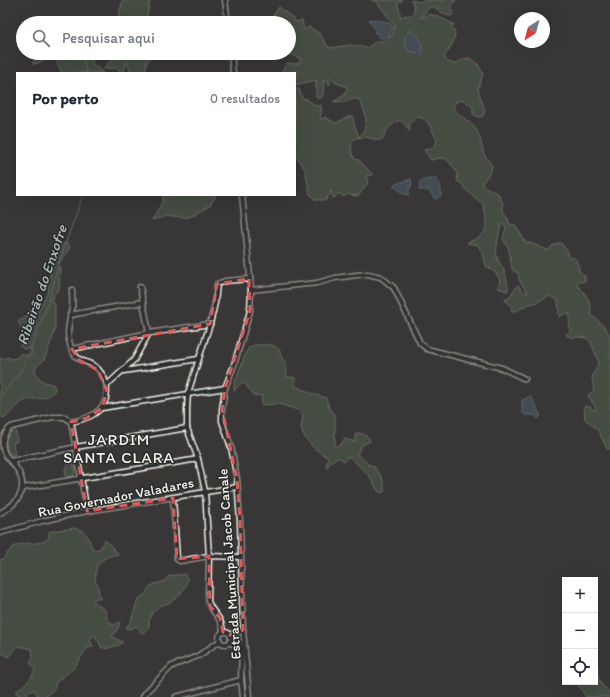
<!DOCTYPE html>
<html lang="pt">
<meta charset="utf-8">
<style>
:root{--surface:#fff;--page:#f2f2f3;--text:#1f2937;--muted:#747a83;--line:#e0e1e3}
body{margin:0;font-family:Itim,sans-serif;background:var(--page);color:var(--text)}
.controls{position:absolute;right:12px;bottom:12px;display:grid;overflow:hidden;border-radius:0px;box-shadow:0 4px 16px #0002}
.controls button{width:36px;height:36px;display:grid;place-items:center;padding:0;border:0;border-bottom:1px solid var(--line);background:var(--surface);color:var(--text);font:20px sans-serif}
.compass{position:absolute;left:514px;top:12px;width:36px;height:36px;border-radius:50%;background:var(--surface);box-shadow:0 4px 16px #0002;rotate:216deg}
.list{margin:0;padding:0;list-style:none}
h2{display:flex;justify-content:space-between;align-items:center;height:52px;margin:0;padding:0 16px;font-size:17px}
h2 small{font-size:13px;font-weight:400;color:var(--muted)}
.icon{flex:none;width:22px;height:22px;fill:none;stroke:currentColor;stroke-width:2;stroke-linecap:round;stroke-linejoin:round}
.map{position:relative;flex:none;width:610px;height:697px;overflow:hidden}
.search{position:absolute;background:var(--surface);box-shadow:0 4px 16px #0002;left:16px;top:16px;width:280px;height:44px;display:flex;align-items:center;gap:10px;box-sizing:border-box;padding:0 14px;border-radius:22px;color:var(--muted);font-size:15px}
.panel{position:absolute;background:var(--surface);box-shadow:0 4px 16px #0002;left:16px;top:72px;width:280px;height:124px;border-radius:0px}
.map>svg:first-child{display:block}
</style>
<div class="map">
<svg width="610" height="697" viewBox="0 0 610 697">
<rect width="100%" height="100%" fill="#383736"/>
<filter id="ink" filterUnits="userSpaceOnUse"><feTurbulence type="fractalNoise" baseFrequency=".025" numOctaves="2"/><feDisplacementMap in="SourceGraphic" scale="8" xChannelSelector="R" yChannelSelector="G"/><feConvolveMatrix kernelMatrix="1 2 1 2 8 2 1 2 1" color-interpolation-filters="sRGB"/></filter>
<g filter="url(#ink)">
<g fill="#566852" stroke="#a5ac9d">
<polygon points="123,0 150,0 147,17 150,23 116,23"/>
<path d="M371 0H403L399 2 398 4 401 18 405 15 408 16 414 14V6L411 0 419 2 426 0H456C452 4 450 8 453 14L451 16 444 14 433 6 427 9 421 18 429 14 437 16 453 24 454 25 451 26C461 33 449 50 444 57L448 62 454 64 464 59 469 58 478 64 483 74 478 89 485 111 483 116 478 117 473 114V108L465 101 460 100 455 103 453 108C459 116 468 120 474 127 482 135 480 146 485 156 487 159 490 162 492 166L491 171 482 183 483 186 499 194 503 204V212L508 217 509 224 515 225 526 243H531L547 250 550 249 553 245H555L558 243H561L568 252 569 258 570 259 573 257C577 260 579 266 579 271L585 276V281L577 283 576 284C585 293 592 301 591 315L604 326 610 335V449H607L598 430 585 419 584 407 588 406 594 410H596V408L588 396 589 394 594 391 592 378 599 362C595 356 594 347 590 341 583 333 573 341 566 335L570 332 569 316 570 314 566 313 559 317 558 301 550 296 535 303 529 304 516 311H512L511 306 504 299H509L511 294 518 285 524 293H528L519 280 518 272H515L512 269 509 249 503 239 506 228 504 224H502C499 231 495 251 497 257 498 261 501 265 503 268 506 275 508 283 508 290L507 291 498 288 500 280 495 272 486 266 484 257 478 245 467 243C472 240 478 239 482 235 490 229 485 212 483 204L466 190 461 183 457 181 458 174C448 161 449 155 431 160L424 150C431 150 434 147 437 141 433 130 422 105 409 125L410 131 402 121 399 120 388 128 383 138 380 140H377L366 137 355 138 351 143 352 154 355 159 359 160 373 175 366 176 368 183 359 195 354 196 349 194 343 197 339 193 334 198 332 196 331 191 326 200H316L310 194 305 170 295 154V89H299L302 98 307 99 317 107 321 105C323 111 319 115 321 120L324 117 336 123 348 117 353 116 354 124 359 137C370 128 366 109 358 99 352 98 349 102 344 102 340 102 337 101 333 102L345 95 347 87 334 82 332 79H328L330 83 329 85 323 80C323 87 326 95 319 99L316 97V80L295 85V77L299 75 298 72 281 73 287 63 298 64 301 60 299 58 289 54 292 39 289 38V23H268L279 7 294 19 295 22 302 20 304 30 309 27 319 33 329 48 351 45 366 48 370 46 375 42 388 40 392 34 395 26 376 1Z"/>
<polygon points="45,53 92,53 92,63 103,73 62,73 56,61 55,56 35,64 33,64 33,62"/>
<path d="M118 53H156L147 61 146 68 143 73H131L127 62 126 63 125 69 124 72 115 68 104 69C107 62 114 59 118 53Z"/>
<polygon points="164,195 216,195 210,205 189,217 182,218 166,216 152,221 161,205"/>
<path d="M66 243 69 245 70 247 64 257 59 262 60 270 59 290 53 295 54 298 50 301 55 304V331L44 360 36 367 35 369C37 380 44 382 54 385L55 390C44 403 34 396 22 402L5 418H3L0 414V360L1 358 4 359 8 357 11 359 17 358 21 353 27 356 31 355 32 348 24 349 20 346C24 339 23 328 18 322L20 320 24 319 31 309 38 313 40 303H43C45 297 48 293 49 288L48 286 44 285 43 283 45 280H48L50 277C51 265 51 246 66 243Z"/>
<path d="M255 345C262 345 275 343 279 350 281 352 280 356 282 358 287 365 288 368 286 376L295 378V386L313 394 326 398 329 408 335 415V447L341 445 344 439 355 442V435L358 433C363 434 368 435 370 441L362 445 357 454 368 464 375 467V469C382 475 385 483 384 492L382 493 378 491 370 477 350 457H347L345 462 340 458H336L332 461 326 468 328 458 314 448 305 438 301 428 303 416 298 410 278 404 261 405 262 396 254 395 244 383 240 384 234 391V385L246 352 250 347Z"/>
<polygon points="15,428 17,441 13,443 15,455 11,455 8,453 5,437 12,430"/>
<polygon points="69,452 72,455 75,473 73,476 66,477 65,468 68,467 66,453"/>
<path d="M74 528C90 531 87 540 94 550L100 549 105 540 118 553V555C112 554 101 559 98 565 95 569 96 576 95 581L98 585 100 599 96 598 93 601 105 610 107 618 112 624 114 625 120 622 118 628 112 637 123 642 118 646C112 645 108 651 101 647L99 642 94 635H93L90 640 93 647 87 648 74 668 56 682 55 688 47 695V697H38L35 690 28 692 27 696 25 697 16 693 17 690C25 684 32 680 35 669L30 663 33 656 32 649 19 646 14 649 9 657 0 652V559L2 560C7 555 9 549 15 546 29 540 38 547 49 538V532C57 529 65 530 74 528Z"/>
<path d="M184 574 188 579C186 589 178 598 169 603 164 605 161 604 157 608 155 610 153 612 151 615 147 624 153 627 142 633L136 626 131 629 126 628 131 621 138 599 145 595 149 587 155 584 164 582 169 576Z"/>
<path d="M595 666H598C596 679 601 684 610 693V697H586L576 682H595Z"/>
</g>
<g fill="#4f6774" stroke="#919ea2">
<path d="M373 19 390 23 393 27 388 37C382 39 379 38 375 33L374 27 369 20Z"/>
<path d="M411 30C419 36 423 44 422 54L409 51C402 43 403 36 411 30Z"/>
<path d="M433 177C440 180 442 189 441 196L435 199 428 190H419L420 181H423L426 179 430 180Z"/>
<polygon points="411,179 412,185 409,189 409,195 404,194 393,185"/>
<polygon points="531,396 540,414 540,417 538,419 535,415 525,415 522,412 522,400"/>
</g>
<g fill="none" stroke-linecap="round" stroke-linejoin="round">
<g stroke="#919ea2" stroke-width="1">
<polyline points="81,53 87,73"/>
<polyline points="0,398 23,368 47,306 64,248 83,195"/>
</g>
<defs>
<g id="minor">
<polyline points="225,0 228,23"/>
<polyline points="231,53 233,73"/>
<polyline points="242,195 249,265 251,290 250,311 234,365 225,388 222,409 222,421 231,447 237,479 240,521 243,630 249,697"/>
<polyline points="251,290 317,283 335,278 357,275 368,274 381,277 394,288 420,343 427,349 502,368 525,379"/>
<polyline points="70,315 143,302"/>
<polyline points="72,349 149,333 210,324"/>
<polyline points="124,371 198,359"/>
<polyline points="107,385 134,360 149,333 140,287"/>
<polyline points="102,408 225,388"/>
<path d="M71 422C79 420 87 419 94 414 110 404 111 383 98 369 88 359 79 365 72 350 65 332 69 326 72 308 73 302 72 296 72 290"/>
<polyline points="71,422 87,511"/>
<polyline points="11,461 76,447 187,428"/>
<polyline points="23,488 198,459"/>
<polyline points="173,498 177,559 180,561 209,556 240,557"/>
<path d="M0 513C19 503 29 489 17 469 13 463 8 459 5 454 0 444 3 434 11 427L53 417H65L71 422"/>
<polyline points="0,533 42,521 87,511 237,487"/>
<circle cx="225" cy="638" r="6"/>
<path d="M223 632C222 616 212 614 208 601L209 556 205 491 198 459 187 428V409L188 393 210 324 215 303 217 284 225 281 249 279"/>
<polyline points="230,635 243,630 242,632"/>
<polyline points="229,643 236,644 242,648"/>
<polyline points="242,643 241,680 243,697"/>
<polyline points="143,696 147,691 172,666 198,656 220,641"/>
<polyline points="176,697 241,680"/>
</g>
</defs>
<use href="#minor" stroke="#f4f1e8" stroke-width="7"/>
<use href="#minor" stroke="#2a2d2e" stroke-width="4"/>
</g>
</g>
<path d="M0 0H610V697H0ZM249 279 250 311 225 388 222 409 237 479 240 521 243 630 230 635 223 632 220 618 210 606 209 556 177 559 173 498 87 511 71 422 87 418 102 408 107 391 98 370 79 360 72 349 210 324 217 284Z" fill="#383736" fill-opacity=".55" fill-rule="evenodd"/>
<path fill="none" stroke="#de5a58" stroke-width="3" stroke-dasharray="8 5" stroke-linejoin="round" d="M249 279 250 311 225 388 222 409 237 479 240 521 243 630 230 635 223 632 220 618 210 606 209 556 177 559 173 498 87 511 71 422 87 418 102 408 107 391 98 370 79 360 72 349 210 324 217 284Z"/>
<g text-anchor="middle" stroke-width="3" stroke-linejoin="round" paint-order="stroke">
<g font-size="14" fill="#f4f1e8" stroke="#2a2d2e">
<text transform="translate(116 497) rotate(-11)" y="5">Rua Governador Valadares</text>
<text transform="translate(229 564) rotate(-94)" y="5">Estrada Municipal Jacob Canale</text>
</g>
<g font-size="15" font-style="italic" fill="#b2baba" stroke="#2a2d2e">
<text transform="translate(42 285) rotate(-71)" y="5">Ribeirão do Enxofre</text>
</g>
<g font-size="16" letter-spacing="1" fill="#f4f1e8" stroke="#2a2d2e">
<text x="119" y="445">JARDIM<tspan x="119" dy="18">SANTA CLARA</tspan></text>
</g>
</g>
</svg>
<div class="controls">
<button>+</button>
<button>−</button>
<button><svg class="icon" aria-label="locate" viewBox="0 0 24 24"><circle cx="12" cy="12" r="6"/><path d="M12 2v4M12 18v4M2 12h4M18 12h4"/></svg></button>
</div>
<svg class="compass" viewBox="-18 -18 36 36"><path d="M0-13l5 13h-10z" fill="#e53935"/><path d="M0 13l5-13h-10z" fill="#747a83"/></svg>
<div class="search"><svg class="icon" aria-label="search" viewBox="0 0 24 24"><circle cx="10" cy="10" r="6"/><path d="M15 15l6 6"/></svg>Pesquisar aqui</div>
<section class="panel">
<h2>Por perto<small>0 resultados</small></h2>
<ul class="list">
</ul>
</section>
</div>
